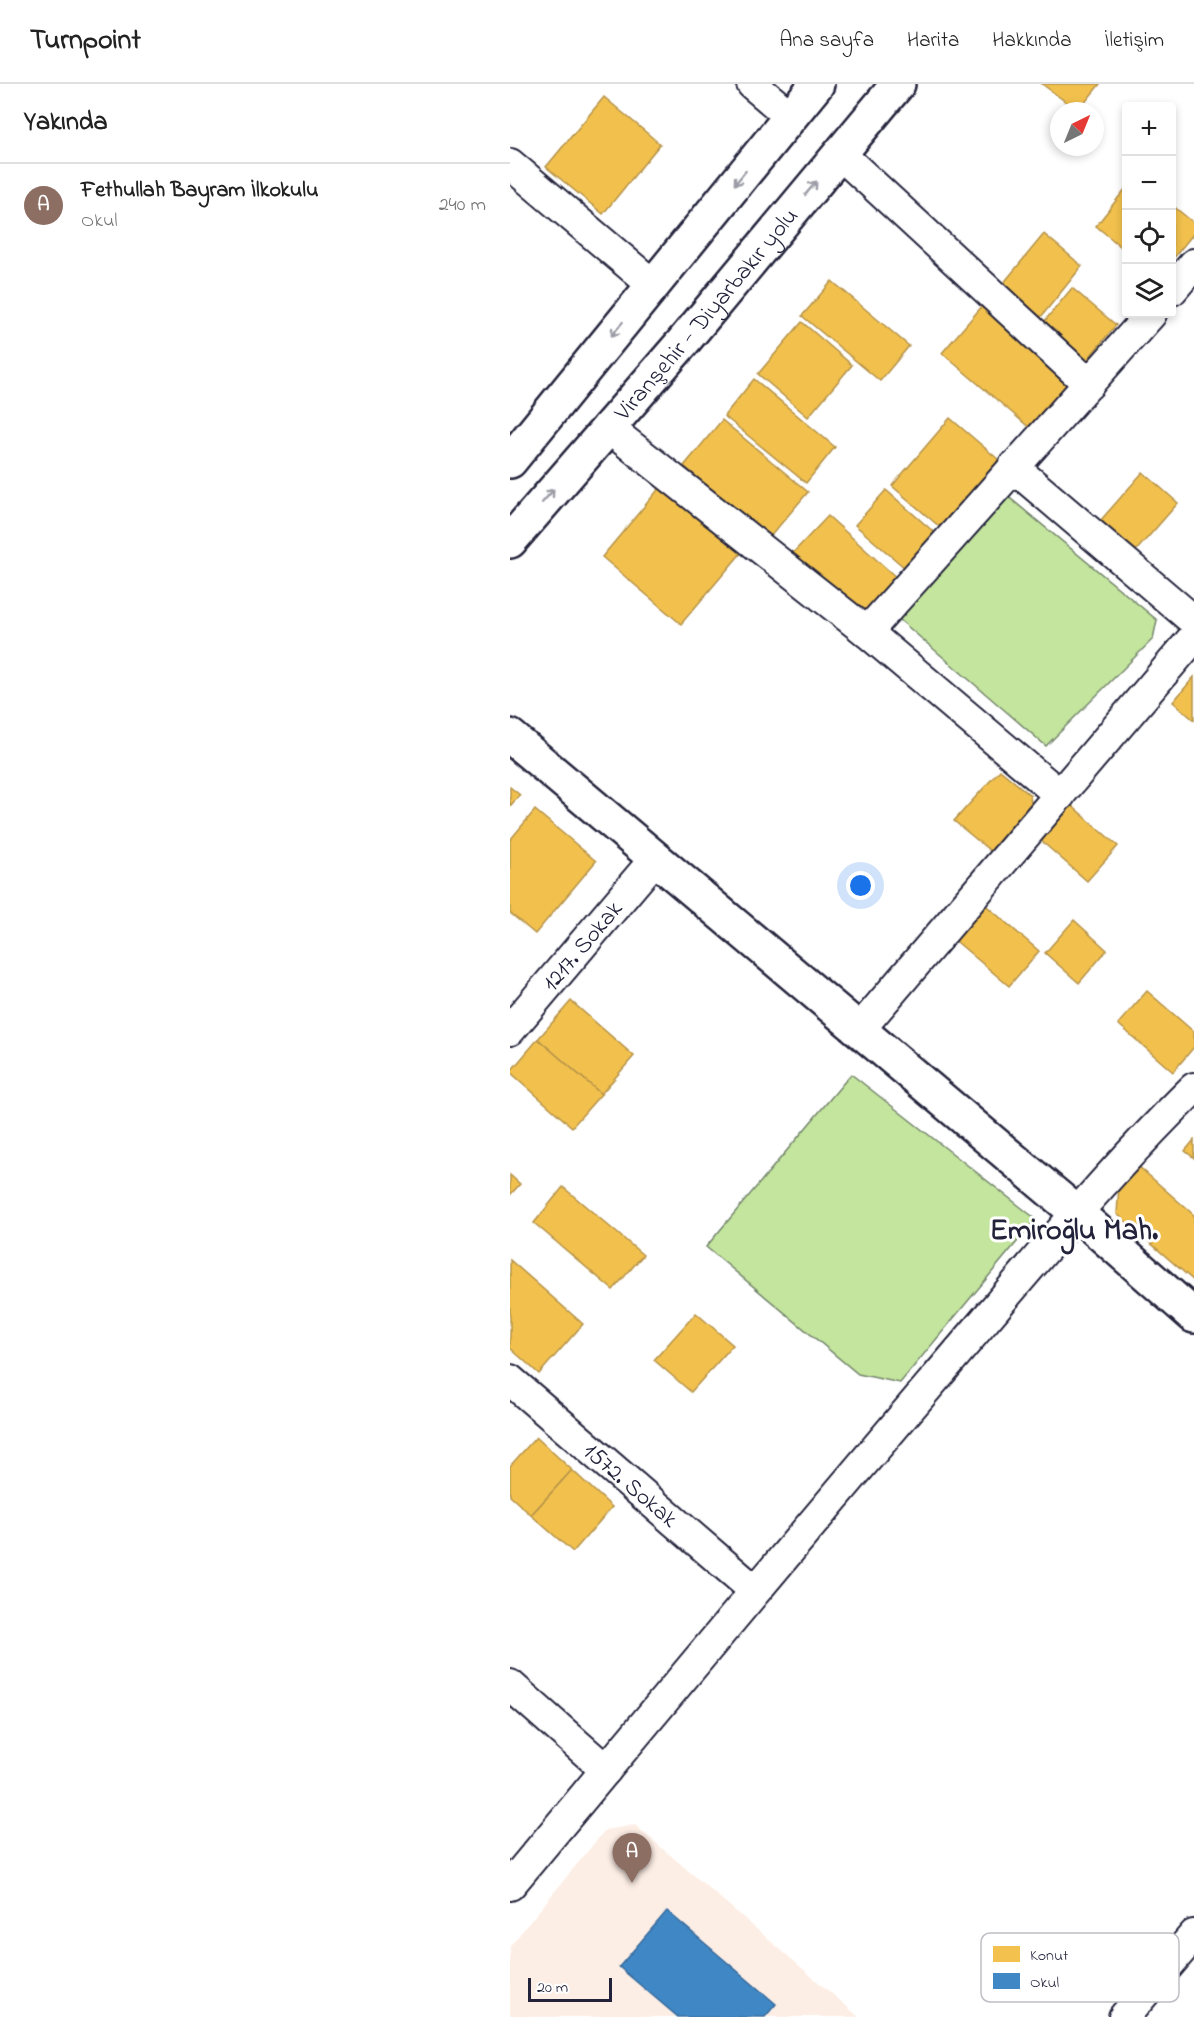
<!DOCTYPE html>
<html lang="tr">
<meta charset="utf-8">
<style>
:root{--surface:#fff;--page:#f2f2f2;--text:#222;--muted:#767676;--line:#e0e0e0;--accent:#c8321e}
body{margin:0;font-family:"Indie Flower",sans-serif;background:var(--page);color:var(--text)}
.controls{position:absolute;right:18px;top:18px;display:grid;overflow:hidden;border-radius:6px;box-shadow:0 3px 9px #0003}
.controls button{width:54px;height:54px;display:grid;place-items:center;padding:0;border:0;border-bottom:2px solid var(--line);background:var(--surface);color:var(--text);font:30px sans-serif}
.compass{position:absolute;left:540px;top:18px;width:54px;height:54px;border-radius:50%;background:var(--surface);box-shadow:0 3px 9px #0003;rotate:43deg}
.scale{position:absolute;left:18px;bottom:15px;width:84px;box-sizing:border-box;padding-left:6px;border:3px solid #22223b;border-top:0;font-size:16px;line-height:21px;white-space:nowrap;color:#22223b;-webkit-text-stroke:4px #fff;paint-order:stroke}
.you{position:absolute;left:351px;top:802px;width:21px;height:21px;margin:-15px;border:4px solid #fff;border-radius:50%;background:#1a73e8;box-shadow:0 0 0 9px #1a73e833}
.badge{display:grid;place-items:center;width:39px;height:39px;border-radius:50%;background:var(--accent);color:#fff;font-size:20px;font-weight:700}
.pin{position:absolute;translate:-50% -50px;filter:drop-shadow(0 2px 3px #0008)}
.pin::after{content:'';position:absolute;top:32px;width:21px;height:18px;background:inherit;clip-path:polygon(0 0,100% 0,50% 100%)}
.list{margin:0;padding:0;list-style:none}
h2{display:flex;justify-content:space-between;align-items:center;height:78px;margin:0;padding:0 24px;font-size:26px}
h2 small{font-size:20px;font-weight:400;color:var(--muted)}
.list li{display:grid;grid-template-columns:39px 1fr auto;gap:18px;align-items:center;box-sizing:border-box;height:84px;padding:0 24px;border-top:2px solid var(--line)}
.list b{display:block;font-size:22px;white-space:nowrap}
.list p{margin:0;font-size:20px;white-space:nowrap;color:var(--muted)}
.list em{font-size:20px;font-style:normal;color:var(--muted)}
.icon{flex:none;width:33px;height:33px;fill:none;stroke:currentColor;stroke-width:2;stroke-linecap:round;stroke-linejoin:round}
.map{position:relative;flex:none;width:684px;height:1933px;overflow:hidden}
header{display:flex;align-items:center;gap:36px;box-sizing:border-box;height:84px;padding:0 30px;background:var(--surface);border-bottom:2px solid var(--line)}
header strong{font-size:28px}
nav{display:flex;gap:33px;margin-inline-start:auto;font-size:21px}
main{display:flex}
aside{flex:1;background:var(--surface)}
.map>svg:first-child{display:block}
</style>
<header>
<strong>Turnpoint</strong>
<nav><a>Ana sayfa</a><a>Harita</a><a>Hakkında</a><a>İletişim</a></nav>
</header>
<main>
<aside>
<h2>Yakında<small></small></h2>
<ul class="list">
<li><span class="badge" style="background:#8d6e63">A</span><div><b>Fethullah Bayram İlkokulu</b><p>Okul</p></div><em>240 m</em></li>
</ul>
</aside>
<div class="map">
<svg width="684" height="1933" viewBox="0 0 684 1933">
<rect width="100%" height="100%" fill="#fff"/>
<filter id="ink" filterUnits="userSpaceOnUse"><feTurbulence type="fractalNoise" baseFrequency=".0167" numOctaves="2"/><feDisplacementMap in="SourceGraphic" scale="12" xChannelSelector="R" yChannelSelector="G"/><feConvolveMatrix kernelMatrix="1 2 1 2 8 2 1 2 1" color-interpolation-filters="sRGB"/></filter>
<g filter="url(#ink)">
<polygon fill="#fdeee5" points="125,1741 349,1933 0,1933 0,1862 95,1746"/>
<g fill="#c4e59d" stroke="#73846c" stroke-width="1.5">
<polygon points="495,410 647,536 643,555 536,662 383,530"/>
<polygon points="341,990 526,1135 390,1299 348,1290 196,1163"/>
</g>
<g fill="#f2c14e" stroke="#b49148" stroke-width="1.5">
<polygon points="532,0 590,0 568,27"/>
<polygon points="94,13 150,60 93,130 36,83"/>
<polygon points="616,104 616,167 586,142"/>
<polygon points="662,121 684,139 684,149 662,176"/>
<polygon points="534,150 572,182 531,233 492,201"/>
<polygon points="322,197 399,262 370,297 292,232"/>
<polygon points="562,204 606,241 577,276 533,239"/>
<polygon points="473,221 561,297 521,345 432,269"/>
<polygon points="292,238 342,281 298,333 248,290"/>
<polygon points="244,295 325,363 296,399 214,332"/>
<polygon points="440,334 489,376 431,444 382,402"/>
<polygon points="212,336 298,408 259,454 174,382"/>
<polygon points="633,388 668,419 625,468 590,437"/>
<polygon points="152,401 232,468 171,540 92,473"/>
<polygon points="376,406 425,449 395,484 345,441"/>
<polygon points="318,432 388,495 356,533 279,473"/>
<polygon points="684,593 684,636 663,618"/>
<polygon points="490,686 520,711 522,728 484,770 444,737"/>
<polygon points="0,703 10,711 0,722"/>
<polygon points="560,720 608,762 577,797 529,755"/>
<polygon points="25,726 86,777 25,850 0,829 0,756"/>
<polygon points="471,817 529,867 499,902 441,853"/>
<polygon points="564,836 597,866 569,899 535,869"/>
<polygon points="637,907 684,948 684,963 663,988 608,940"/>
<polygon points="61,917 124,972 91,1010 28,955"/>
<polygon points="28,955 91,1010 62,1043 0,988"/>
<polygon points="684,1056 684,1074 675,1067"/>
<polygon points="627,1081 684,1131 684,1197 607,1130 609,1101"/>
<polygon points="0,1091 10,1100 0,1111"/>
<polygon points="53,1103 133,1171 103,1206 24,1139"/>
<polygon points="0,1176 73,1240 29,1290 0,1264"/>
<polygon points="186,1229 223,1261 181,1308 144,1276"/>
<polygon points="26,1353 62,1386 21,1431 0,1412 0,1382"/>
<polygon points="62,1386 102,1423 63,1468 21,1431"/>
</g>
<polygon fill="#3f88c5" stroke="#36699c" stroke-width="1.5" points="157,1827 266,1920 255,1933 168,1933 109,1883"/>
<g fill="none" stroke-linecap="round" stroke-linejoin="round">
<defs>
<g id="street">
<polyline points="242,0 280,32"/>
<polyline points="330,70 579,300"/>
<polyline points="0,80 143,201"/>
<polyline points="662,206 684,180"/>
<polyline points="97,343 357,548 550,711"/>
<polyline points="503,383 684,537"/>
<polyline points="357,548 641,230"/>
<path id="s1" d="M0 946 144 776"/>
<polyline points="349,946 684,553"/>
<path id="s2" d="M0 1296 244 1506"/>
<polyline points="0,1601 96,1686"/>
<path d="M0 1801C141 1632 281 1463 424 1296 509 1197 591 1095 684 1004"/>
<polyline points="614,1933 684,1851"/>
</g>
<g id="secondary">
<polyline points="0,377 307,0"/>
<path id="s3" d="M0 457 173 258 388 0"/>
<polyline points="0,652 567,1129 684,1232"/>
</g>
</defs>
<use href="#street" stroke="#22223b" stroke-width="34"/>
<use href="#secondary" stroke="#22223b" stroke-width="38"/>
<use href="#street" stroke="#fff" stroke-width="30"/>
<use href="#secondary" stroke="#fff" stroke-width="33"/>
</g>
<defs><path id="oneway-shaft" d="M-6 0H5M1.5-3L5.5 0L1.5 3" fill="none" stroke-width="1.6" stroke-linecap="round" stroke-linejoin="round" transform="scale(1.5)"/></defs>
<g stroke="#9c9ca7">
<use href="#oneway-shaft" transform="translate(230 94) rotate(129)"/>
<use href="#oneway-shaft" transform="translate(301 104) rotate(-50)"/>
<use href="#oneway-shaft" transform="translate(107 245) rotate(129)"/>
<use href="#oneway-shaft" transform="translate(38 412) rotate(-49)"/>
</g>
</g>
<g text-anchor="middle" stroke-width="6" stroke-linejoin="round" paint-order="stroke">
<g font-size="24" fill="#22223b" stroke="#fff">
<text dy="8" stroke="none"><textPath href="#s3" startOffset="300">Viranşehir - Diyarbakır yolu</textPath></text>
<text dy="8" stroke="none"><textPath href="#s1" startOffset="111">1217. Sokak</textPath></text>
<text dy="8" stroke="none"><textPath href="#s2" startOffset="160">1572. Sokak</textPath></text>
</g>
<g font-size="30" font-weight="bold" fill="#22223b" stroke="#fff">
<text x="564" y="1155">Emiroğlu Mah.</text>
</g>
</g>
<rect x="471" y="1849" width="198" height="69" rx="9" fill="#fff" stroke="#bdbdc4" stroke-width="1.5"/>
<rect x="483" y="1862" width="27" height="16" fill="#f2c14e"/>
<rect x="483" y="1889" width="27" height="16" fill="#3f88c5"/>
<g font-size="16" fill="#22223b">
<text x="520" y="1876">Konut</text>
<text x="520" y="1903">Okul</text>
</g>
</svg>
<div class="controls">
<button>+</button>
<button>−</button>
<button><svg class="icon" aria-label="locate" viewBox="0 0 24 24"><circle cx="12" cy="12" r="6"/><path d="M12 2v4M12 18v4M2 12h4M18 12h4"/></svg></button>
<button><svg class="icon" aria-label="layers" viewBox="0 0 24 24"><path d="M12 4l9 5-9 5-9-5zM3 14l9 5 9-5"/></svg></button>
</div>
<svg class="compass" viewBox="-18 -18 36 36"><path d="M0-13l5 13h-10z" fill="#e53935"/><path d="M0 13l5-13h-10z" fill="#767676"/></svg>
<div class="scale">20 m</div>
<div class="you"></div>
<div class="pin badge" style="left:122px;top:1799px;background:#8d6e63">A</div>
</div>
</main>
